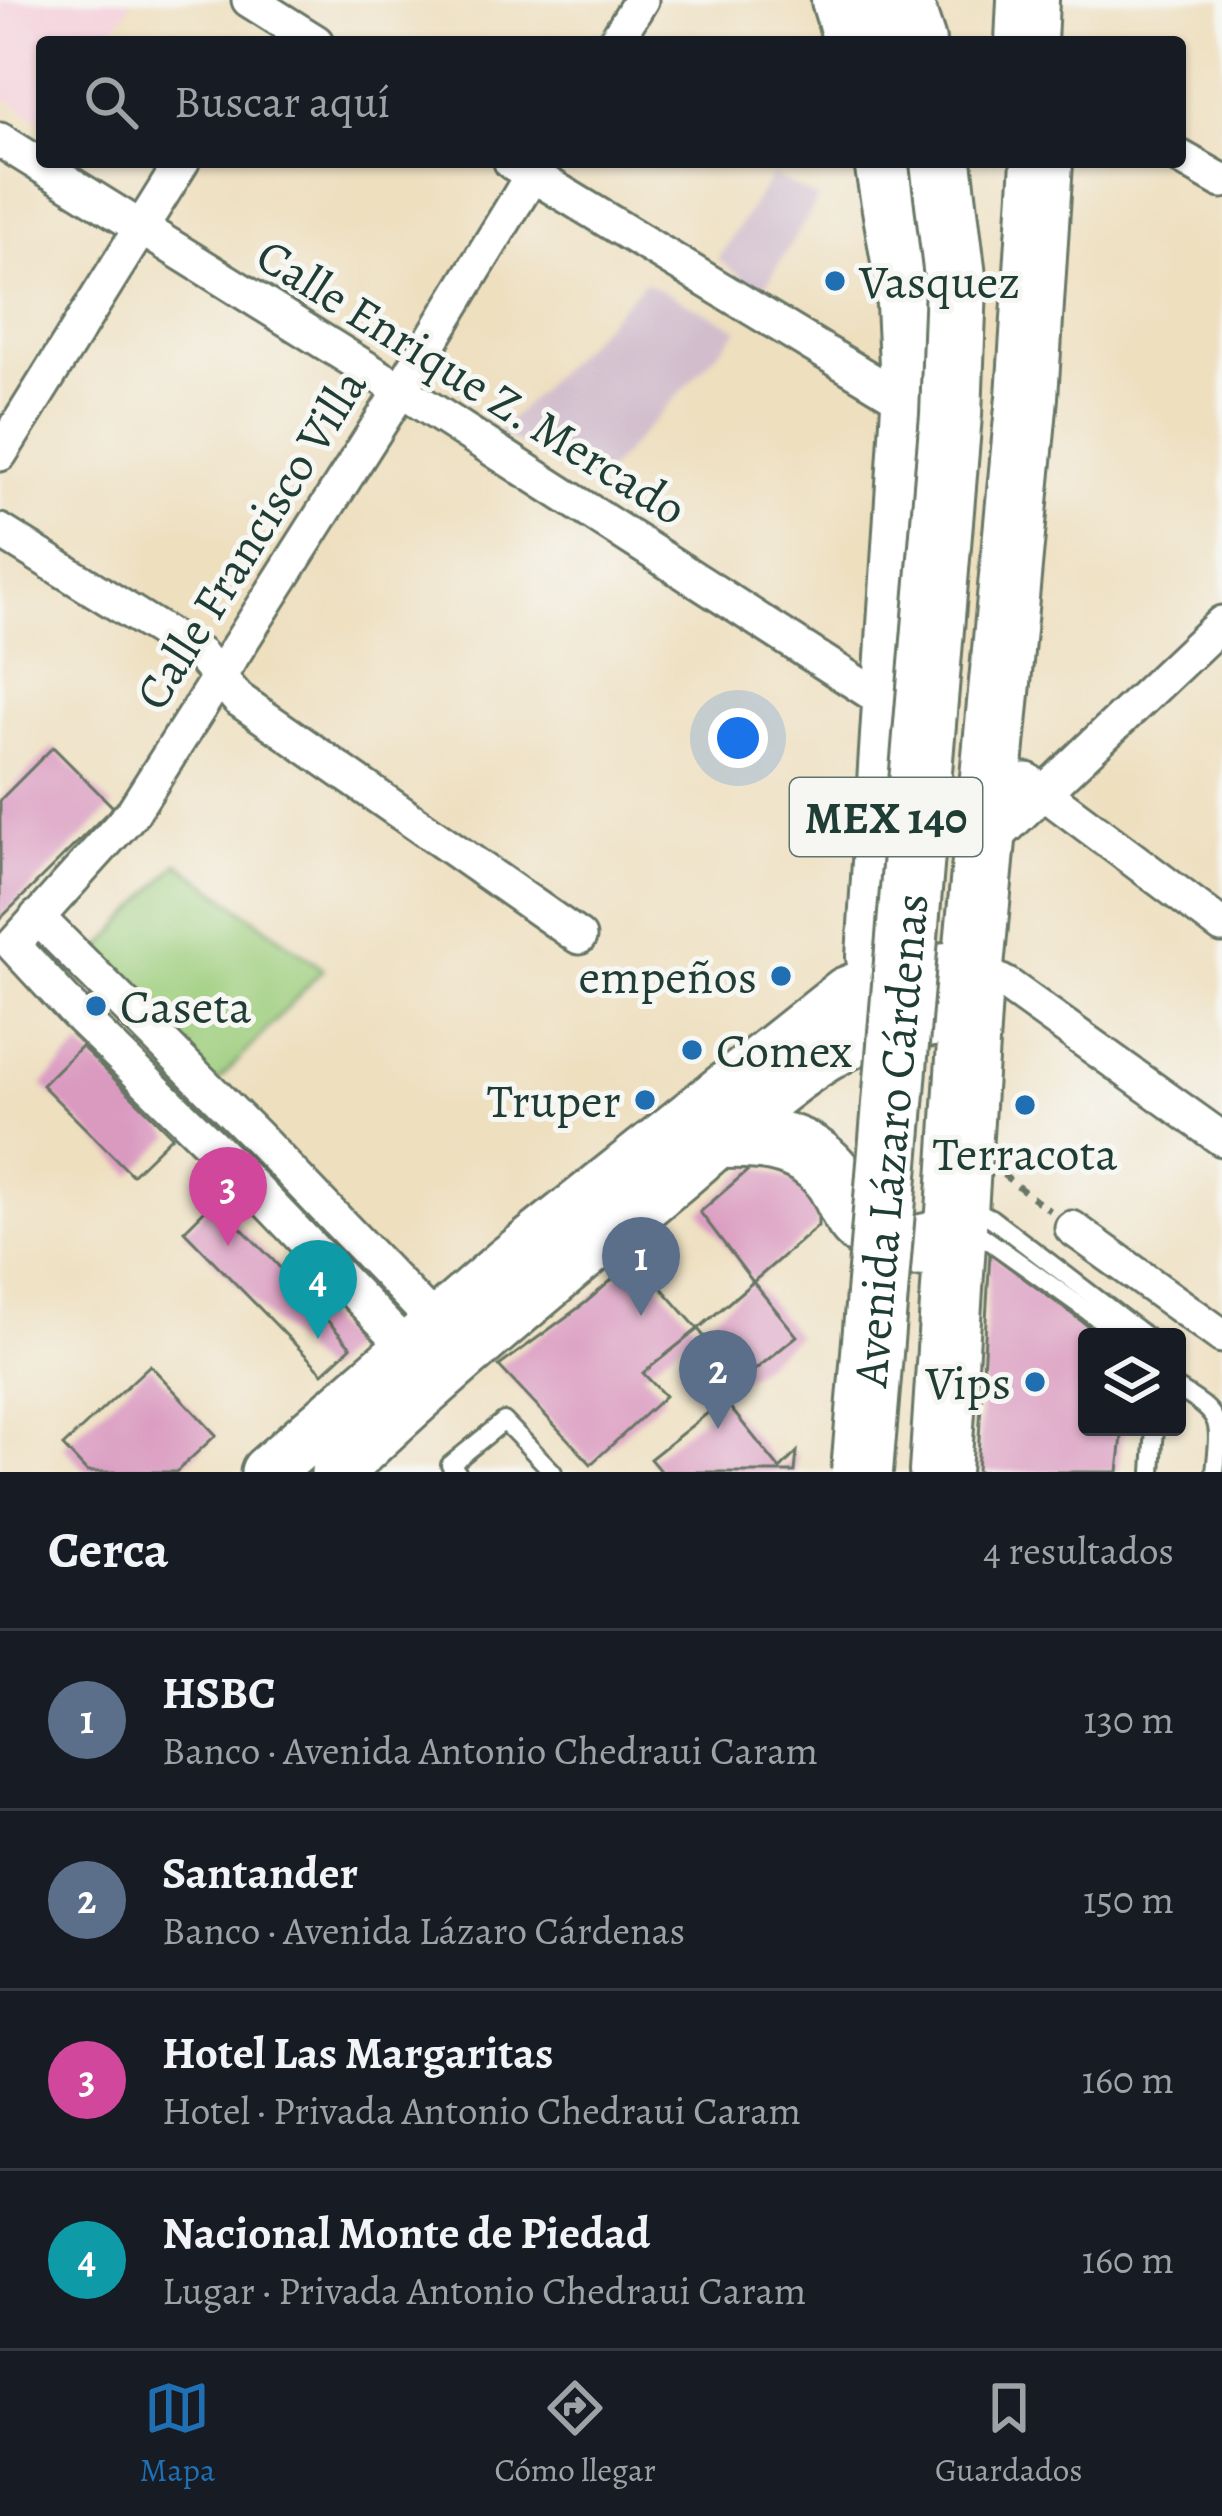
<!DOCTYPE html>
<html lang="es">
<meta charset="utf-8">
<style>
:root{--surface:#171b24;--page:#242831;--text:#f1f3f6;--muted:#9ea1a6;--line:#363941;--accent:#1f6fb2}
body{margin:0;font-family:Alegreya,serif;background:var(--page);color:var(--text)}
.controls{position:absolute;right:36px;bottom:36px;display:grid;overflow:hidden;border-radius:12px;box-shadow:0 3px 9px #0004}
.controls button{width:108px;height:108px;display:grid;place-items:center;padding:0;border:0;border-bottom:3px solid var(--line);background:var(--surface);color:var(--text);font:60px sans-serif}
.you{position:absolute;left:738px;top:738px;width:42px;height:42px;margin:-30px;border:9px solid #fff;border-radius:50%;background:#1a73e8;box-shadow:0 0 0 18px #1a73e833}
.badge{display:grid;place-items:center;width:78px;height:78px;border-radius:50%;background:var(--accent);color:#fff;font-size:39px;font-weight:700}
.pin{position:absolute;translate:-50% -99px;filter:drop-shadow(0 3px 6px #0008)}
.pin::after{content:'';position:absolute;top:63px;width:42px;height:36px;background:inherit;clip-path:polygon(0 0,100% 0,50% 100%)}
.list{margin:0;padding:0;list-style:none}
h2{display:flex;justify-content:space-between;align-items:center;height:156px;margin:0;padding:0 48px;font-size:51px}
h2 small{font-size:39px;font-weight:400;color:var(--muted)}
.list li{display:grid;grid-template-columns:78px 1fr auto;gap:36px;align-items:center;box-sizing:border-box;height:180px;padding:0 48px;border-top:3px solid var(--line)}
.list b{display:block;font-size:45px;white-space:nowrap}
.list p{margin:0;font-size:39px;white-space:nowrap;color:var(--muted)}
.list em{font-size:39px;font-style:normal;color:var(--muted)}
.icon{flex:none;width:66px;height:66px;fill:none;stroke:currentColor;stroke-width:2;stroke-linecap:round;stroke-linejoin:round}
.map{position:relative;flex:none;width:1222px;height:1472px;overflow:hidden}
.search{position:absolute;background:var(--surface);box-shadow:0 3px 9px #0004;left:36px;right:36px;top:36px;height:132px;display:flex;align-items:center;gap:30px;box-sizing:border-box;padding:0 42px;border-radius:12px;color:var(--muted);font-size:45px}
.sheet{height:876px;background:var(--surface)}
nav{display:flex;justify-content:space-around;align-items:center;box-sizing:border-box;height:168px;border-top:3px solid var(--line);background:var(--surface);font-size:33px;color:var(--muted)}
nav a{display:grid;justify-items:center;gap:6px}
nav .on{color:var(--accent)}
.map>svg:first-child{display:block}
</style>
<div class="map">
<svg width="1222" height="1472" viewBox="0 0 1222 1472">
<rect width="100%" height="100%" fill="#f6f6f2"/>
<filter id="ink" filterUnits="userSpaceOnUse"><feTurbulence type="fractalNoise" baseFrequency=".00833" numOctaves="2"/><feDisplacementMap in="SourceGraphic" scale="24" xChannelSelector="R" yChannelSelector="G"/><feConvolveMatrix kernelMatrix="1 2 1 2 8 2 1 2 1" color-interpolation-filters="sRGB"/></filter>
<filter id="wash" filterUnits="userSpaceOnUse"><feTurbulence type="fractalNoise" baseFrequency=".004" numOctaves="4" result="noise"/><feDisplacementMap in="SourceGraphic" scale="48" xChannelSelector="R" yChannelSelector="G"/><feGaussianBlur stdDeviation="2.7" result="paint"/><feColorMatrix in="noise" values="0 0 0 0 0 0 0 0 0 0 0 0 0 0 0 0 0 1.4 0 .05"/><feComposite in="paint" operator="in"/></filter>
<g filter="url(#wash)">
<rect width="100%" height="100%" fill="#eedfbf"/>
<polygon fill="#f5cfdb" points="0,0 132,0 106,42 42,42 42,121 0,95"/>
<g fill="#d1bdcc">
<polygon points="772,175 818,199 762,292 718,259"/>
<polygon points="645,282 739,329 594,486 498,432"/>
</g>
<polygon fill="#9dcd7c" stroke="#5e8558" stroke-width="3" points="178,863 323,969 236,1063 207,1092 84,966"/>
<g id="blocks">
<g fill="#da9ac0">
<polygon points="53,747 113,807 0,919 0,800"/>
<polygon points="101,985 115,1001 92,1027 76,1011"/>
<polygon points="81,1046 172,1136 132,1175 42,1085"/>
<polygon points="754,1165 796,1182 818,1206 818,1226 753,1282 700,1212"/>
<polygon points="214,1201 273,1260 351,1347 323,1373 184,1231"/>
<polygon points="990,1253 1103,1337 1087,1337 1087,1427 1123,1427 1118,1472 977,1472"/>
<polygon points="636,1259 698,1329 643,1373 665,1396 591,1464 499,1366 585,1303"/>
<polygon points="753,1282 797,1336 740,1382 698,1329"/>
<polygon points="150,1365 216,1435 176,1472 87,1472 63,1446"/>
<polygon points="724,1400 780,1469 797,1452 795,1472 661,1472 650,1459"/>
</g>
</g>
</g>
<g filter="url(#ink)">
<use href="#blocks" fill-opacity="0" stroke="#677665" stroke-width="3"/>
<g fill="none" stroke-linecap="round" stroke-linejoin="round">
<defs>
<g id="lane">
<polyline points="969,1207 991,1218 1147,1337"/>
<polyline points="967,1225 1124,1337"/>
<path d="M1177 1388C1222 1416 1221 1418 1215 1472"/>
<polyline points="457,1472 450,1465 504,1421 553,1472"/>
<polyline points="1152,1472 1155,1427"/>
</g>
<g id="street">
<polyline points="249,0 316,42"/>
<polyline points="615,42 641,0"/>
<polyline points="0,140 401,390 892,706"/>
<polyline points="1180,157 1222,181"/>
<polyline points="511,162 912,405"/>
<polyline points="0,454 182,162"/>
<polyline points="0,531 200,655 238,699 579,937"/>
<polyline points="1027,780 1222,926"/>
<polyline points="985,848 1222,623"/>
<polyline points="37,917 257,1137 448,1336"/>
<polyline points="973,967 1007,985 1222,1139"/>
<polyline points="1072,1228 1222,1336"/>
<polyline points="420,1361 231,1164 75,1012 13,945 133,812 401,390 540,162"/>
</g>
<g id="primary">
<path d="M267 1472 507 1263 846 993C888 975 928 968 973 967"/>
<path d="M337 1472C442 1370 556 1278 668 1184 722 1140 777 1081 839 1048 880 1025 925 1020 971 1017"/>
</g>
<g id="highway">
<polyline points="842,0 855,42"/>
<polyline points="901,0 915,42"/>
<polyline points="1026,42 1028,0"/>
<polyline points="877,957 912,405 906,284 885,162"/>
<path d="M723 1138C758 1137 792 1139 820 1163 841 1181 842 1197 855 1217 871 1239 905 1251 931 1243 939 1241 948 1234 955 1230"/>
<polyline points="940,1472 973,967 1027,397 1042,162"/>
</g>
</defs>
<use href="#lane" stroke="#677665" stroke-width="22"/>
<use href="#street" stroke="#677665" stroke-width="39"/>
<use href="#primary" stroke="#677665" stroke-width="57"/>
<use href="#highway" stroke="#677665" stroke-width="66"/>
<polyline stroke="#677665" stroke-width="6" stroke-dasharray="9 9" stroke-linecap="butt" points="1003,1175 1050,1211"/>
<use href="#lane" stroke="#fff" stroke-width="16"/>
<use href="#street" stroke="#fff" stroke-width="33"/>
<use href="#primary" stroke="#fff" stroke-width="51"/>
<use href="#highway" stroke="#fff" stroke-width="60"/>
<defs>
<g id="highway-bridge">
<path id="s1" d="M862 1472 951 415 956 285 941 162"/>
</g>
</defs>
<use href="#highway-bridge" stroke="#677665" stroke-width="66" stroke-linecap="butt"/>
<use href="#highway-bridge" stroke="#fff" stroke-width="60"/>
</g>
</g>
<g fill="#1f6fb2" stroke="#f6f6f2" stroke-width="4.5">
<circle cx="835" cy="281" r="12"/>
<circle cx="781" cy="976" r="12"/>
<circle cx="96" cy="1006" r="12"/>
<circle cx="692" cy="1050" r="12"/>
<circle cx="645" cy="1100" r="12"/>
<circle cx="1025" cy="1105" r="12"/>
<circle cx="1035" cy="1382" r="12"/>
</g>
<g text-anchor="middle" stroke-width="10" stroke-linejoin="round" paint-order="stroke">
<rect fill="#f6f6f2" stroke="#60746d" stroke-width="3" x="790" y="778" width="192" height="78" rx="9"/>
<g font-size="45" font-weight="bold" fill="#1f3d34">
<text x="886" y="833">MEX 140</text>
</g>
<g font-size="48" fill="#1f3d34" stroke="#f6f6f2" text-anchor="start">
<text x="859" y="298">Vasquez</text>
<text x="757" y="993" text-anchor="end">empeños</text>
<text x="120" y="1023">Caseta</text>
<text x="716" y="1067">Comex</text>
<text x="621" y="1117" text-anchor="end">Truper</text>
<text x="1025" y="1170" text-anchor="middle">Terracota</text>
<text x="1011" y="1399" text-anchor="end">Vips</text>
</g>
<g font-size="48" fill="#1f3d34" stroke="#f6f6f2">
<text transform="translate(472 381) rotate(32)" y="17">Calle Enrique Z. Mercado</text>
<text transform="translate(250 539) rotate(-58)" y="17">Calle Francisco Villa</text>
<text dy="17" stroke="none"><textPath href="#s1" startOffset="333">Avenida Lázaro Cárdenas</textPath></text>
</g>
</g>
</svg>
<div class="controls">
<button><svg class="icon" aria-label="layers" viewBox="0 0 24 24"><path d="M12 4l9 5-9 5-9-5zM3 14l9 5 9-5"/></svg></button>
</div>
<div class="you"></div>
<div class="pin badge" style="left:641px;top:1316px;background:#5c6f8a">1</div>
<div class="pin badge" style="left:718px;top:1429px;background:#5c6f8a">2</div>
<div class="pin badge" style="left:228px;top:1246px;background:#d1479c">3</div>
<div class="pin badge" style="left:318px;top:1339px;background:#0f9aa8">4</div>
<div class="search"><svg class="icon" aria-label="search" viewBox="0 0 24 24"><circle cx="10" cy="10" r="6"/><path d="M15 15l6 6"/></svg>Buscar aquí</div>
</div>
<section class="sheet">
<h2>Cerca<small>4 resultados</small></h2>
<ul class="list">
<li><span class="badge" style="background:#5c6f8a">1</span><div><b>HSBC</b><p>Banco · Avenida Antonio Chedraui Caram</p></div><em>130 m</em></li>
<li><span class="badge" style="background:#5c6f8a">2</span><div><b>Santander</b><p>Banco · Avenida Lázaro Cárdenas</p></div><em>150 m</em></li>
<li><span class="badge" style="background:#d1479c">3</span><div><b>Hotel Las Margaritas</b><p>Hotel · Privada Antonio Chedraui Caram</p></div><em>160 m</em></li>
<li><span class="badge" style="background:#0f9aa8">4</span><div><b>Nacional Monte de Piedad</b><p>Lugar · Privada Antonio Chedraui Caram</p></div><em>160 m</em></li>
</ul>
</section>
<nav>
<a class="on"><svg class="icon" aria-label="map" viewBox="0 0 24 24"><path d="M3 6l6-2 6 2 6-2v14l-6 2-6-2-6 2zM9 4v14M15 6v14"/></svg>Mapa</a>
<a><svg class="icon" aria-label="directions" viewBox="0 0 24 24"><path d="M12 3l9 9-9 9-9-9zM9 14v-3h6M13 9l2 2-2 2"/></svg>Cómo llegar</a>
<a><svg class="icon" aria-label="saved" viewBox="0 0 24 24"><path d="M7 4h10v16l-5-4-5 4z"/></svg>Guardados</a>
</nav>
